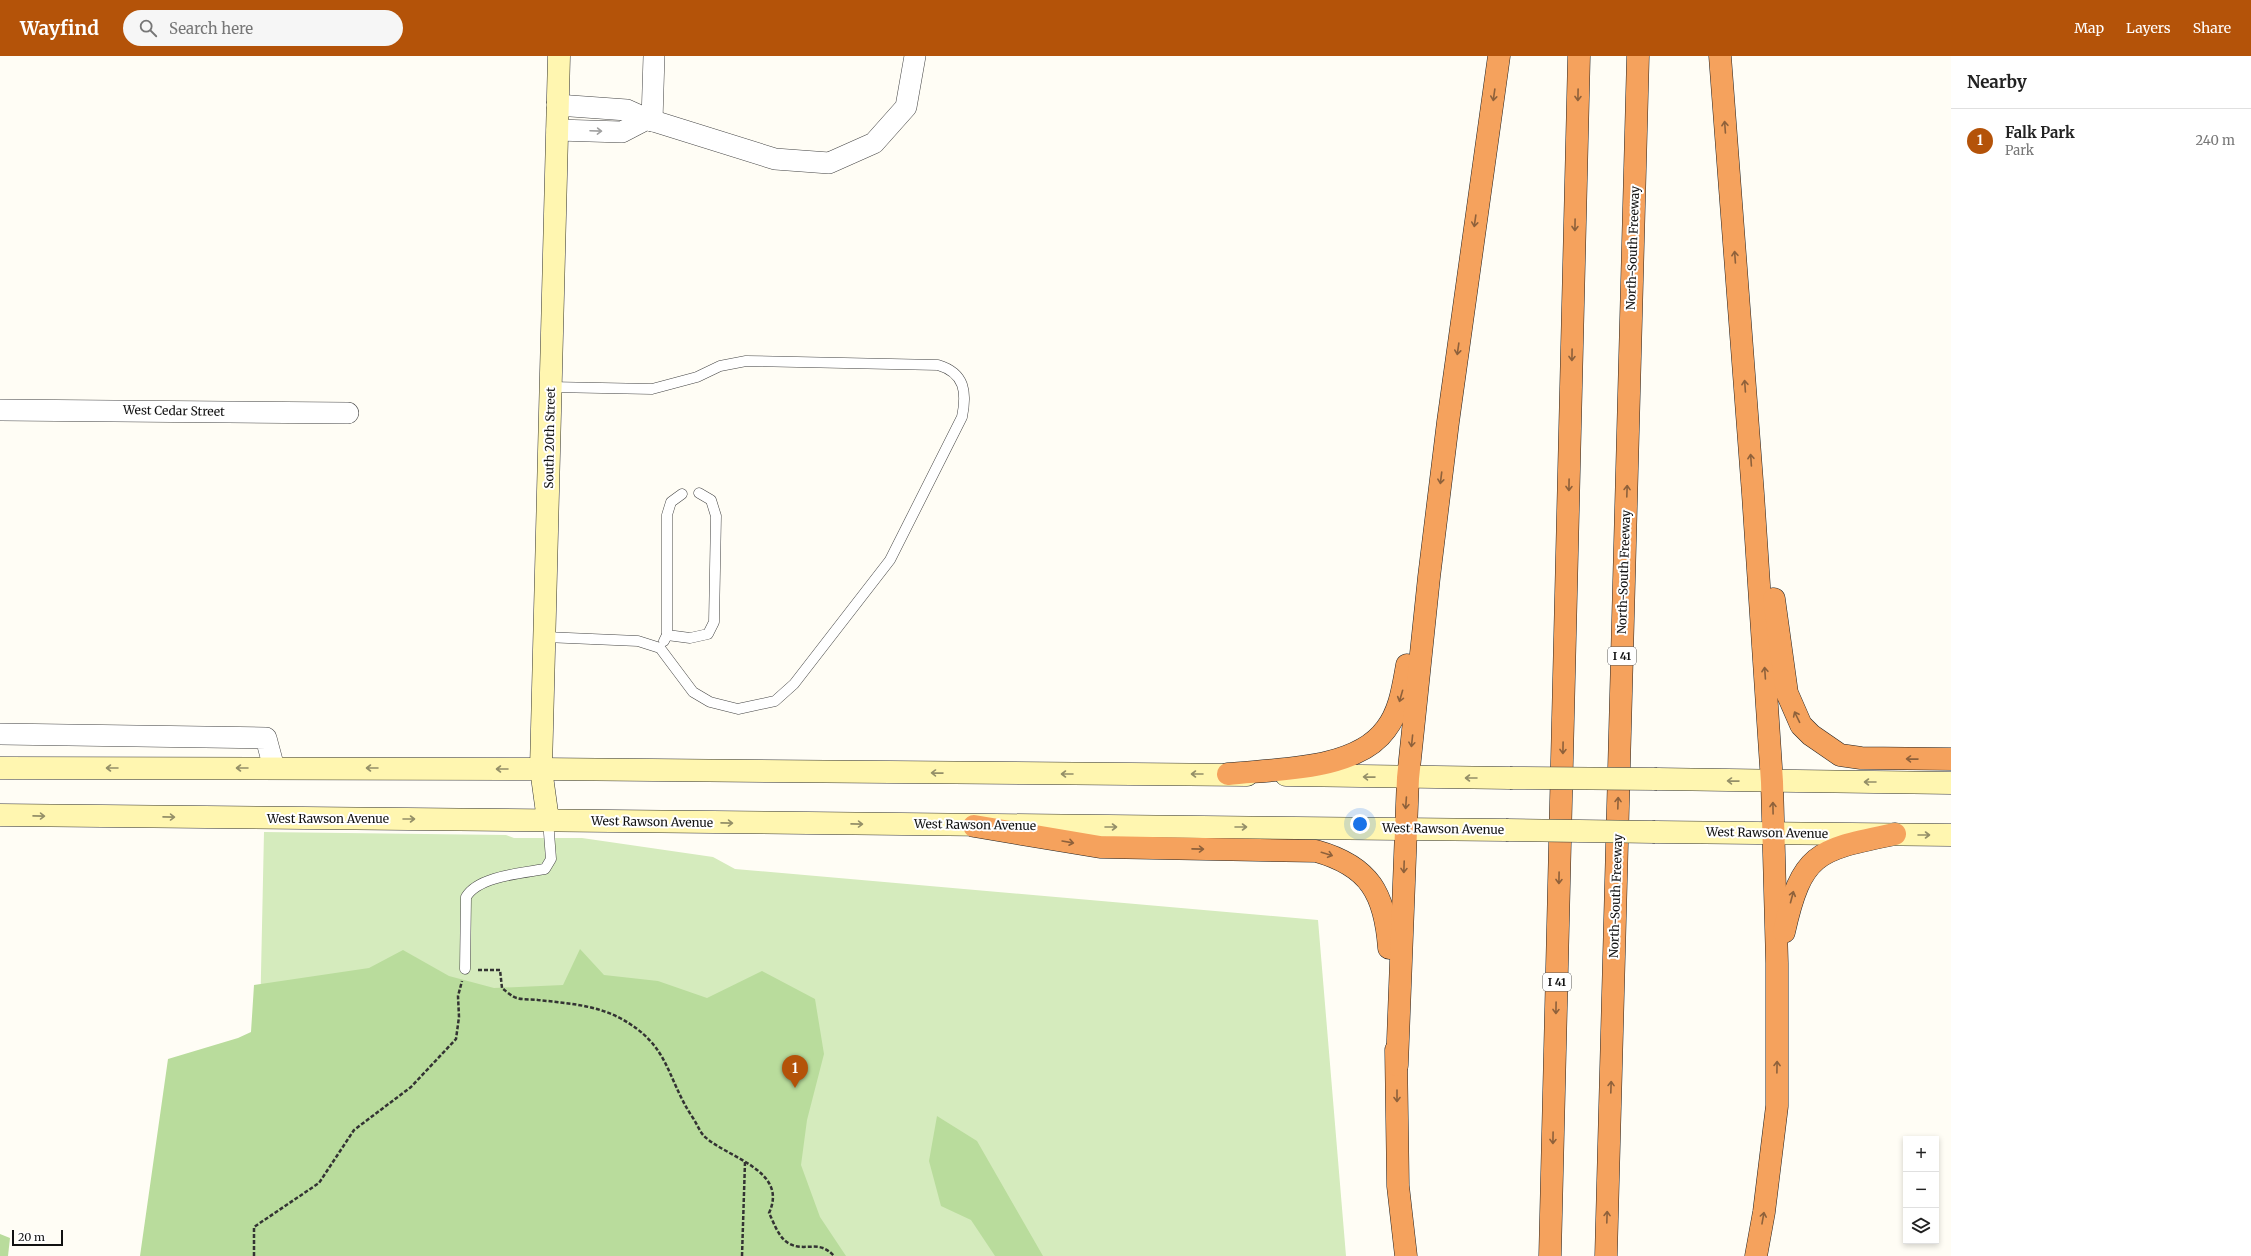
<!DOCTYPE html>
<meta charset="utf-8">
<style>
:root{--surface:#fff;--page:#f6f6f6;--text:#222;--muted:#767676;--line:#e0e0e0;--accent:#b45309}
body{margin:0;font-family:Merriweather,serif;background:var(--page);color:var(--text)}
.controls{position:absolute;right:12px;bottom:12px;display:grid;overflow:hidden;border-radius:0px;box-shadow:0 2px 6px #0003}
.controls button{width:36px;height:36px;display:grid;place-items:center;padding:0;border:0;border-bottom:1px solid var(--line);background:var(--surface);color:var(--text);font:20px sans-serif}
.scale{position:absolute;left:12px;bottom:10px;width:51px;box-sizing:border-box;padding-left:4px;border:2px solid #111;border-top:0;font-size:11px;line-height:14px;white-space:nowrap;color:#111;-webkit-text-stroke:3px #fff;paint-order:stroke}
.you{position:absolute;left:1360px;top:768px;width:14px;height:14px;margin:-10px;border:3px solid #fff;border-radius:50%;background:#1a73e8;box-shadow:0 0 0 6px #1a73e833}
.badge{display:grid;place-items:center;width:26px;height:26px;border-radius:50%;background:var(--accent);color:#fff;font-size:13px;font-weight:700}
.pin{position:absolute;translate:-50% -33px;filter:drop-shadow(0 1px 2px #0008)}
.pin::after{content:'';position:absolute;top:21px;width:14px;height:12px;background:inherit;clip-path:polygon(0 0,100% 0,50% 100%)}
.list{margin:0;padding:0;list-style:none}
h2{display:flex;justify-content:space-between;align-items:center;height:52px;margin:0;padding:0 16px;font-size:17px}
h2 small{font-size:13px;font-weight:400;color:var(--muted)}
.list li{display:grid;grid-template-columns:26px 1fr auto;gap:12px;align-items:center;box-sizing:border-box;height:64px;padding:0 16px;border-top:1px solid var(--line)}
.list b{display:block;font-size:15px;white-space:nowrap}
.list p{margin:0;font-size:13px;white-space:nowrap;color:var(--muted)}
.list em{font-size:13px;font-style:normal;color:var(--muted)}
.icon{flex:none;width:22px;height:22px;fill:none;stroke:currentColor;stroke-width:2;stroke-linecap:round;stroke-linejoin:round}
.map{position:relative;flex:none;width:1951px;height:1200px;overflow:hidden}
header{display:flex;align-items:center;gap:24px;box-sizing:border-box;height:56px;padding:0 20px;background:var(--accent);color:#fff}
header strong{font-size:19px}
nav{display:flex;gap:22px;margin-inline-start:auto;font-size:14px}
.search{width:280px;height:36px;background:var(--page);display:flex;align-items:center;gap:10px;box-sizing:border-box;padding:0 14px;border-radius:22px;color:var(--muted);font-size:15px}
main{display:flex}
aside{flex:1;background:var(--surface)}
.map>svg:first-child{display:block}
</style>
<header>
<strong>Wayfind</strong>
<div class="search"><svg class="icon" aria-label="search" viewBox="0 0 24 24"><circle cx="10" cy="10" r="6"/><path d="M15 15l6 6"/></svg>Search here</div>
<nav><a>Map</a><a>Layers</a><a>Share</a></nav>
</header>
<main>
<div class="map">
<svg width="1951" height="1200" viewBox="0 0 1951 1200">
<rect width="100%" height="100%" fill="#fffdf5"/>
<polygon fill="#d5ebbd" points="264,776 506,779 514,782 582,782 713,801 735,813 1318,864 1346,1200 255,1200"/>
<g fill="#b9dc9c">
<polygon points="580,893 604,919 658,925 707,942 762,915 815,943 824,998 807,1064 801,1109 820,1161 846,1200 140,1200 168,1003 238,982 251,976 254,929 369,912 403,894 449,920 494,932 563,929"/>
<polygon points="937,1060 977,1085 1043,1200 995,1200 971,1164 941,1150 929,1105"/>
<polygon points="0,1178 10,1182 8,1200 0,1200"/>
</g>
<g fill="none" stroke-linecap="round" stroke-linejoin="round">
<defs>
<g id="lane">
<polyline points="667,579 690,582 708,578 714,566 716,460 711,444 699,437"/>
<path d="M545 581 638 585 660 592 693 636 710 646 738 653 775 645 794 628 890 504 962 361C967 336 965 317 938 309L746 305 720 310 697 321 652 333 551 331"/>
<polyline points="664,585 667,579 667,459 671,446 682,438"/>
<path d="M465 913 466 841C478 820 523 817 545 813L551 803 548 764"/>
</g>
<g id="street">
<polyline points="557,49 627,54 647,63 775,103 829,107 874,87 906,51 915,0"/>
<polyline points="652,65 654,0"/>
<polyline points="557,74 622,76 647,63"/>
<polyline points="0,354 348,357"/>
<polyline points="0,678 266,682 274,712"/>
</g>
<g id="secondary">
<polyline points="0,712 541,713 1247,719"/>
<polyline points="1286,719 1510,722"/>
<polyline points="1657,723 1951,727"/>
<polyline points="0,759 1506,774"/>
<polyline points="548,764 541,713 559,0"/>
<polyline points="1655,776 1951,779"/>
</g>
<g id="highway">
<polyline points="1720,0 1753,438 1772,726 1777,907 1777,1050 1764,1156 1756,1200"/>
<polyline points="1774,543 1787,637 1801,669 1811,679 1840,699 1861,702 1951,703"/>
<path d="M1228 718C1275 713 1356 715 1386 673 1400 655 1403 631 1407 609"/>
<path d="M974 770 1100 791 1316 795C1370 810 1385 838 1389 892"/>
<path d="M1784 876C1802 795 1818 794 1895 778"/>
<polyline points="1396,994 1398,1130 1406,1200"/>
<polyline points="1397,1009 1408,722 1429,521 1448,366 1499,0"/>
<polyline points="1550,1200 1579,0"/>
<polyline points="1606,1200 1638,0"/>
</g>
</defs>
<use href="#lane" stroke="#444" stroke-width="11"/>
<use href="#street" stroke="#444" stroke-width="22"/>
<use href="#secondary" stroke="#333" stroke-width="23"/>
<use href="#highway" stroke="#222" stroke-width="23"/>
<g stroke="#333" stroke-width="2.5" stroke-dasharray="4 2" stroke-linecap="butt">
<path d="M478 914H500L502 932C506 935 512 941 517 942 523 944 531 943 538 944 566 947 595 949 620 962 671 990 665 1020 693 1062 697 1068 700 1076 704 1080 727 1102 789 1114 769 1157 774 1167 779 1183 790 1188 806 1196 819 1183 834 1200"/>
<polyline points="254,1200 254,1171 319,1127 354,1074 411,1031 456,983 459,961 458,940 462,925"/>
<polyline points="742,1200 745,1106"/>
</g>
<use href="#lane" stroke="#fff" stroke-width="10"/>
<use href="#street" stroke="#fff" stroke-width="21"/>
<use href="#secondary" stroke="#fff6b0" stroke-width="22"/>
<use href="#highway" stroke="#f5a25d" stroke-width="22"/>
<defs>
<g id="secondary-bridge">
<polyline points="1510,722 1657,723"/>
<polyline points="1506,774 1655,776"/>
</g>
</defs>
<use href="#secondary-bridge" stroke="#333" stroke-width="23" stroke-linecap="butt"/>
<use href="#secondary-bridge" stroke="#fff6b0" stroke-width="22"/>
</g>
<defs><path id="oneway-shaft" d="M-6 0H5M1.5-3L5.5 0L1.5 3" fill="none" stroke-width="1.6" stroke-linecap="round" stroke-linejoin="round"/></defs>
<g stroke="#8e613b">
<use href="#oneway-shaft" transform="translate(1494 39) rotate(98)"/>
<use href="#oneway-shaft" transform="translate(1578 39) rotate(91)"/>
<use href="#oneway-shaft" transform="translate(1725 71) rotate(-94)"/>
<use href="#oneway-shaft" transform="translate(1475 165) rotate(98)"/>
<use href="#oneway-shaft" transform="translate(1575 169) rotate(91)"/>
<use href="#oneway-shaft" transform="translate(1735 201) rotate(-94)"/>
<use href="#oneway-shaft" transform="translate(1458 293) rotate(98)"/>
<use href="#oneway-shaft" transform="translate(1572 299) rotate(91)"/>
<use href="#oneway-shaft" transform="translate(1745 330) rotate(-94)"/>
<use href="#oneway-shaft" transform="translate(1751 404) rotate(-94)"/>
<use href="#oneway-shaft" transform="translate(1441 422) rotate(97)"/>
<use href="#oneway-shaft" transform="translate(1569 429) rotate(91)"/>
<use href="#oneway-shaft" transform="translate(1627 435) rotate(-88)"/>
<use href="#oneway-shaft" transform="translate(1765 617) rotate(-94)"/>
<use href="#oneway-shaft" transform="translate(1401 640) rotate(106)"/>
<use href="#oneway-shaft" transform="translate(1797 661) rotate(-116)"/>
<use href="#oneway-shaft" transform="translate(1412 685) rotate(96)"/>
<use href="#oneway-shaft" transform="translate(1563 692) rotate(91)"/>
<use href="#oneway-shaft" transform="translate(1912 703) rotate(-179)"/>
<use href="#oneway-shaft" transform="translate(1406 747) rotate(94)"/>
<use href="#oneway-shaft" transform="translate(1618 747) rotate(-88)"/>
<use href="#oneway-shaft" transform="translate(1773 752) rotate(-91)"/>
<use href="#oneway-shaft" transform="translate(1068 786) rotate(10)"/>
<use href="#oneway-shaft" transform="translate(1198 793) rotate(1)"/>
<use href="#oneway-shaft" transform="translate(1327 798) rotate(17)"/>
<use href="#oneway-shaft" transform="translate(1404 811) rotate(92)"/>
<use href="#oneway-shaft" transform="translate(1559 822) rotate(91)"/>
<use href="#oneway-shaft" transform="translate(1792 841) rotate(-75)"/>
<use href="#oneway-shaft" transform="translate(1556 952) rotate(91)"/>
<use href="#oneway-shaft" transform="translate(1777 1011) rotate(-89)"/>
<use href="#oneway-shaft" transform="translate(1611 1031) rotate(-88)"/>
<use href="#oneway-shaft" transform="translate(1397 1040) rotate(90)"/>
<use href="#oneway-shaft" transform="translate(1553 1082) rotate(91)"/>
<use href="#oneway-shaft" transform="translate(1607 1161) rotate(-88)"/>
<use href="#oneway-shaft" transform="translate(1763 1162) rotate(-80)"/>
</g>
<use stroke="#a0a0a0" href="#oneway-shaft" transform="translate(596 75) rotate(2)"/>
<g stroke="#948f68">
<use href="#oneway-shaft" transform="translate(112 712) rotate(-180)"/>
<use href="#oneway-shaft" transform="translate(242 712) rotate(-180)"/>
<use href="#oneway-shaft" transform="translate(372 712) rotate(-180)"/>
<use href="#oneway-shaft" transform="translate(502 713) rotate(-180)"/>
<use href="#oneway-shaft" transform="translate(937 717) rotate(-179)"/>
<use href="#oneway-shaft" transform="translate(1067 718) rotate(-180)"/>
<use href="#oneway-shaft" transform="translate(1197 718) rotate(-180)"/>
<use href="#oneway-shaft" transform="translate(1369 721) rotate(-179)"/>
<use href="#oneway-shaft" transform="translate(1471 722) rotate(-180)"/>
<use href="#oneway-shaft" transform="translate(1733 725) rotate(-179)"/>
<use href="#oneway-shaft" transform="translate(1870 726) rotate(-180)"/>
<use href="#oneway-shaft" transform="translate(39 760) rotate(1)"/>
<use href="#oneway-shaft" transform="translate(169 761) rotate(1)"/>
<use href="#oneway-shaft" transform="translate(409 763)"/>
<use href="#oneway-shaft" transform="translate(727 767) rotate(1)"/>
<use href="#oneway-shaft" transform="translate(857 768) rotate(1)"/>
<use href="#oneway-shaft" transform="translate(1111 771)"/>
<use href="#oneway-shaft" transform="translate(1241 771)"/>
<use href="#oneway-shaft" transform="translate(1924 779)"/>
</g>
<g text-anchor="middle" stroke-width="4" stroke-linejoin="round" paint-order="stroke">
<g fill="#fff" stroke="#585858" stroke-width="1">
<rect x="1608" y="591" width="28" height="18" rx="3"/>
<rect x="1543" y="917" width="28" height="18" rx="3"/>
</g>
<g font-size="11" font-weight="bold" fill="#111">
<text x="1622" y="604">I 41</text>
<text x="1557" y="930">I 41</text>
</g>
<g font-size="12" fill="#111" stroke="#fff">
<text transform="translate(1633 192) rotate(-88)" y="4">North-South Freeway</text>
<text transform="translate(174 355) rotate(1)" y="4">West Cedar Street</text>
<text transform="translate(550 382) rotate(-89)" y="4">South 20th Street</text>
<text transform="translate(1624 516) rotate(-88)" y="4">North-South Freeway</text>
<text x="328" y="767">West Rawson Avenue</text>
<text transform="translate(652 766) rotate(1)" y="4">West Rawson Avenue</text>
<text transform="translate(975 769) rotate(1)" y="4">West Rawson Avenue</text>
<text transform="translate(1443 773) rotate(1)" y="4">West Rawson Avenue</text>
<text transform="translate(1767 777) rotate(1)" y="4">West Rawson Avenue</text>
<text transform="translate(1616 840) rotate(-88)" y="4">North-South Freeway</text>
</g>
</g>
</svg>
<div class="controls">
<button>+</button>
<button>−</button>
<button><svg class="icon" aria-label="layers" viewBox="0 0 24 24"><path d="M12 4l9 5-9 5-9-5zM3 14l9 5 9-5"/></svg></button>
</div>
<div class="scale">20 m</div>
<div class="you"></div>
<div class="pin badge" style="left:795px;top:1032px">1</div>
</div>
<aside>
<h2>Nearby<small></small></h2>
<ul class="list">
<li><span class="badge">1</span><div><b>Falk Park</b><p>Park</p></div><em>240 m</em></li>
</ul>
</aside>
</main>
